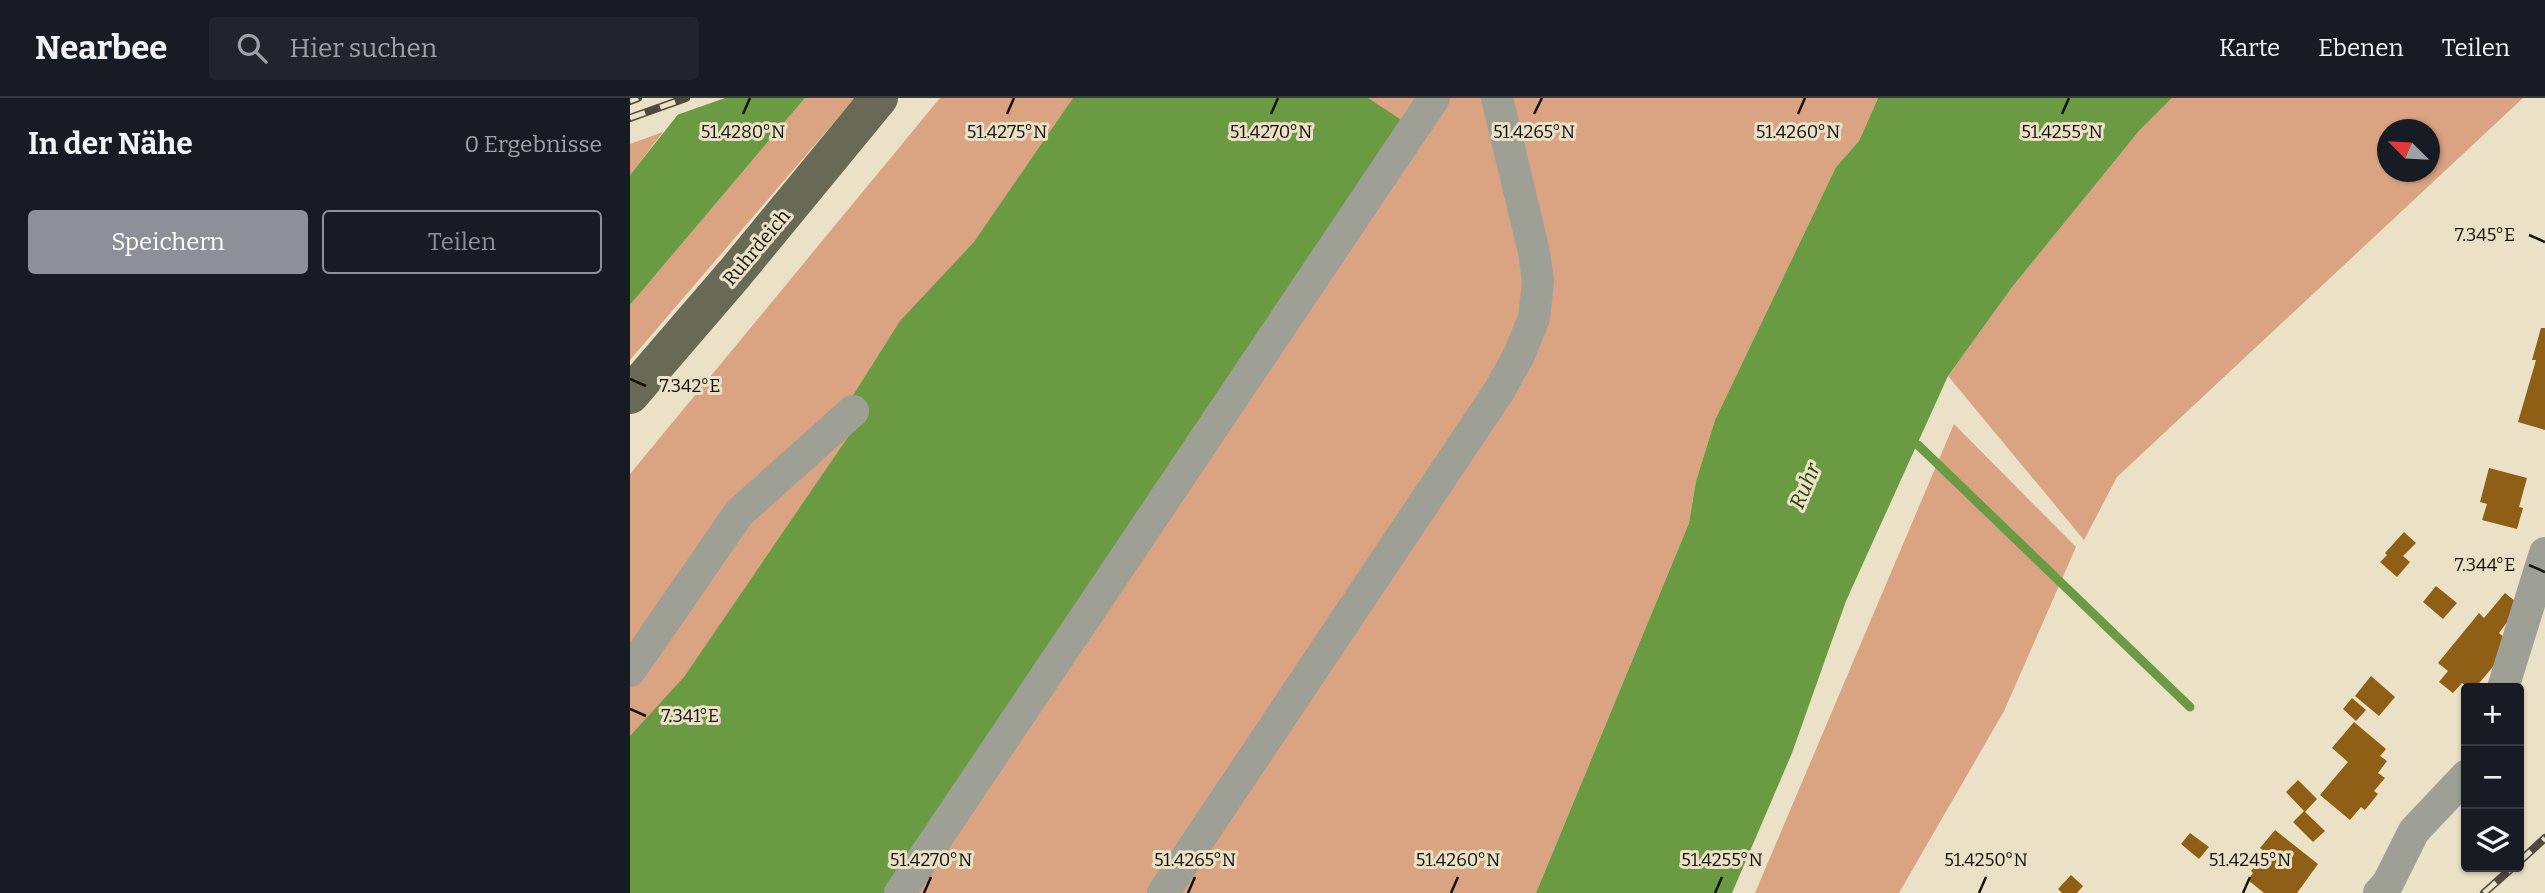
<!DOCTYPE html>
<html lang="de">
<meta charset="utf-8">
<style>
:root{--surface:#171b24;--page:#20242c;--text:#f1f3f6;--muted:#9ea1a6;--line:#363941;--accent:#8c9099}
body{margin:0;font-family:Bitter,serif;background:var(--page);color:var(--text)}
.controls{position:absolute;right:21px;bottom:21px;display:grid;overflow:hidden;border-radius:7px;box-shadow:0 2px 5px #0004}
.controls button{width:63px;height:63px;display:grid;place-items:center;padding:0;border:0;border-bottom:2px solid var(--line);background:var(--surface);color:var(--text);font:35px sans-serif}
.compass{position:absolute;left:1747px;top:21px;width:63px;height:63px;border-radius:50%;background:var(--surface);box-shadow:0 2px 5px #0004;rotate:294deg}
.list{margin:0;padding:0;list-style:none}
h2{display:flex;justify-content:space-between;align-items:center;height:91px;margin:0;padding:0 28px;font-size:30px}
h2 small{font-size:23px;font-weight:400;color:var(--muted)}
.actions{display:flex;gap:14px;padding:21px 28px}
.actions a{flex:1;padding:16px 0;border:2px solid var(--accent);border-radius:7px;text-align:center;font-size:24px;color:var(--accent)}
.actions .main{background:var(--accent);color:#fff}
.icon{flex:none;width:38px;height:38px;fill:none;stroke:currentColor;stroke-width:2;stroke-linecap:round;stroke-linejoin:round}
.map{position:relative;flex:none;width:1915px;height:795px;overflow:hidden}
header{display:flex;align-items:center;gap:42px;box-sizing:border-box;height:98px;padding:0 35px;background:var(--surface);border-bottom:2px solid var(--line)}
header strong{font-size:33px}
nav{display:flex;gap:38px;margin-inline-start:auto;font-size:24px}
.search{width:490px;height:63px;background:var(--page);display:flex;align-items:center;gap:18px;box-sizing:border-box;padding:0 24px;border-radius:7px;color:var(--muted);font-size:26px}
main{display:flex}
aside{flex:1;background:var(--surface)}
.map>svg:first-child{display:block}
</style>
<header>
<strong>Nearbee</strong>
<div class="search"><svg class="icon" aria-label="search" viewBox="0 0 24 24"><circle cx="10" cy="10" r="6"/><path d="M15 15l6 6"/></svg>Hier suchen</div>
<nav><a>Karte</a><a>Ebenen</a><a>Teilen</a></nav>
</header>
<main>
<aside>
<h2>In der Nähe<small>0 Ergebnisse</small></h2>
<ul class="list">
</ul>
<div class="actions"><a class="main">Speichern</a><a>Teilen</a></div>
</aside>
<div class="map">
<svg width="1915" height="795" viewBox="0 0 1915 795">
<rect width="100%" height="100%" fill="#eae1c6"/>
<g fill="#daa381" fill-rule="evenodd">
<polygon points="175,0 225,0 0,262 0,207"/>
<polygon points="310,0 1248,0 1229,43 1206,69 1085,322 1066,383 1059,425 906,795 0,795 0,376"/>
<path d="M1542 0H1893L1487 379 1454 442 1318 278 1383 188 1509 33ZM1758 32H1800V74H1758Z"/>
<polygon points="33,34 0,77 0,46"/>
<polygon points="1324,326 1446,449 1374,613 1269,795 1125,795"/>
</g>
<g fill="#6a9a42">
<polygon points="61,0 175,0 0,207 0,77"/>
<polygon points="443,0 738,0 779,27 263,795 0,795 0,638 54,579 231,320 217,307 270,223 344,144"/>
<polygon points="1248,0 1542,0 1509,33 1383,188 1318,278 1216,503 1162,655 1102,795 906,795 1059,425 1066,383 1085,322 1206,69 1229,43"/>
</g>
<polygon fill="#eae1c6" points="56,0 95,0 41,19"/>
<g fill="none" stroke-linecap="round" stroke-linejoin="round">
<polyline stroke="#6a9a42" stroke-width="9" points="1277,342 1288,347 1560,609"/>
</g>
<g fill="#8e5f15">
<polygon points="1911,230 1915,230 1915,332 1888,324 1904,269 1906,262 1902,262"/>
<polygon points="1859,370 1897,380 1889,409 1893,410 1887,431 1852,422 1857,406 1850,404"/>
<polygon points="1774,434 1786,445 1773,458 1780,464 1767,479 1750,464 1757,457 1755,455"/>
<polygon points="1806,488 1827,505 1813,521 1793,504"/>
<polygon points="1875,495 1890,507 1869,535 1877,542 1877,552 1845,590 1839,590 1832,585 1823,595 1809,584 1818,573 1808,565 1849,515 1854,520"/>
<polygon points="1741,578 1765,599 1749,618 1725,598"/>
<polygon points="1722,600 1736,612 1726,623 1713,611"/>
<polygon points="1724,624 1756,651 1750,658 1757,663 1748,675 1755,680 1744,693 1748,696 1735,712 1731,709 1720,722 1690,697 1718,664 1702,650"/>
<polygon points="1668,682 1687,701 1675,714 1695,733 1683,744 1663,724 1674,713 1656,694"/>
<polygon points="1645,732 1688,766 1667,795 1634,795 1618,782 1623,775 1621,773 1636,755 1630,750"/>
<polygon points="1560,735 1579,749 1569,761 1551,746"/>
<polygon points="1441,777 1453,788 1447,795 1432,795 1428,791"/>
</g>
<g fill="none" stroke-linecap="round" stroke-linejoin="round">
<g stroke="#9fa095" stroke-width="32">
<polyline points="0,573 109,415 223,313"/>
<polyline points="1873,590 1915,455"/>
<polyline points="270,795 804,0"/>
<polyline points="533,795 869,293 889,257 904,220 908,184 904,154 867,0"/>
<polyline points="1749,795 1758,785 1784,733 1836,678"/>
</g>
<polyline stroke="#686a56" stroke-width="38" points="0,297 105,175 249,0"/>
<defs>
<g id="rail">
<polyline points="0,3 8,0"/>
<polyline points="0,20 56,0"/>
<polyline points="1889,764 1915,740"/>
<polyline points="1854,795 1883,769"/>
</g>
</defs>
<use href="#rail" stroke="#4f4a3d" stroke-width="8"/>
<use href="#rail" stroke="#eae1c6" stroke-width="5" stroke-dasharray="16" stroke-linecap="butt"/>
</g>
<path fill="none" stroke="#151209" stroke-width="2.5" d="M113 16 120 0M377 16 384 0M641 16 648 0M904 16 912 0M1168 16 1175 0M1432 16 1439 0M1899 137 1915 144M0 281 16 288M1899 467 1915 474M0 611 16 618M294 795 301 779M558 795 565 779M821 795 828 779M1085 795 1092 779M1349 795 1356 779M1613 795 1620 779"/>
<g text-anchor="middle" stroke-width="6" stroke-linejoin="round" paint-order="stroke">
<g font-size="19" fill="#151209" stroke="#eae1c6">
<text transform="translate(126 149) rotate(-50)" y="7">Ruhrdeich</text>
</g>
<g font-size="21" font-style="italic" fill="#264504" stroke="#eae1c6">
<text transform="translate(1175 388) rotate(-67)" y="7">Ruhr</text>
</g>
</g>
<g font-size="18" text-anchor="middle" fill="#151209" stroke="#eae1c6" stroke-width="6" stroke-linejoin="round" paint-order="stroke">
<text x="113" y="40">51.4280°N</text>
<text x="377" y="40">51.4275°N</text>
<text x="641" y="40">51.4270°N</text>
<text x="904" y="40">51.4265°N</text>
<text x="1168" y="40">51.4260°N</text>
<text x="1432" y="40">51.4255°N</text>
<text x="1855" y="143">7.345°E</text>
<text x="60" y="294">7.342°E</text>
<text x="1855" y="473">7.344°E</text>
<text x="60" y="624">7.341°E</text>
<text x="301" y="768">51.4270°N</text>
<text x="565" y="768">51.4265°N</text>
<text x="828" y="768">51.4260°N</text>
<text x="1092" y="768">51.4255°N</text>
<text x="1356" y="768">51.4250°N</text>
<text x="1620" y="768">51.4245°N</text>
</g>
</svg>
<div class="controls">
<button>+</button>
<button>−</button>
<button><svg class="icon" aria-label="layers" viewBox="0 0 24 24"><path d="M12 4l9 5-9 5-9-5zM3 14l9 5 9-5"/></svg></button>
</div>
<svg class="compass" viewBox="-18 -18 36 36"><path d="M0-13l5 13h-10z" fill="#e53935"/><path d="M0 13l5-13h-10z" fill="#9ea1a6"/></svg>
</div>
</main>
